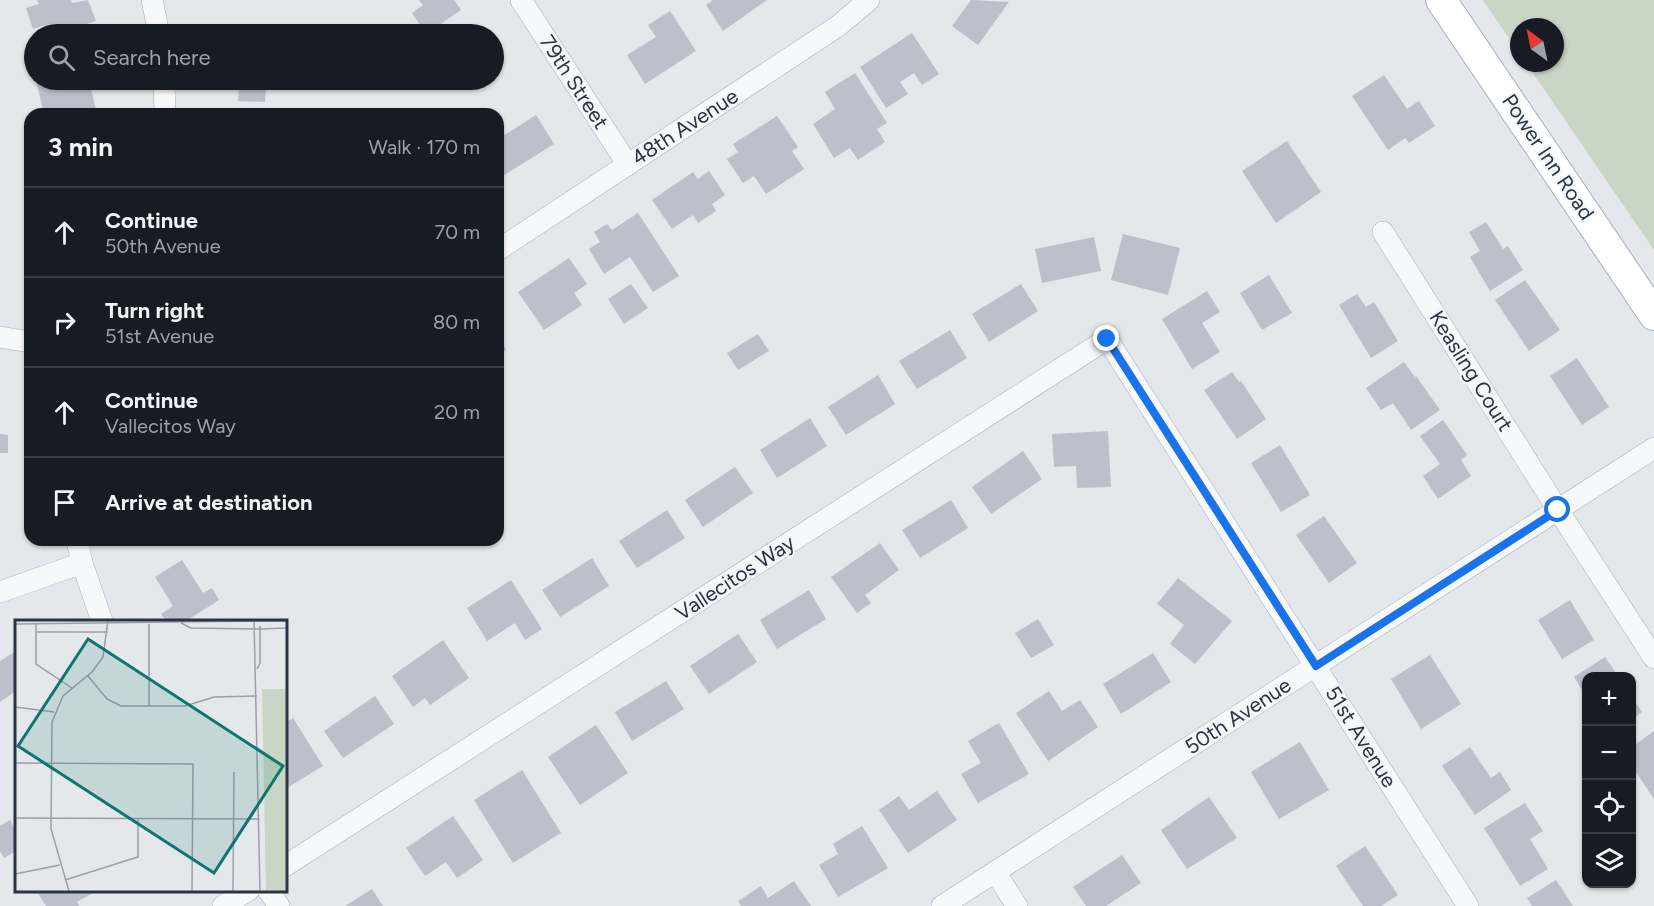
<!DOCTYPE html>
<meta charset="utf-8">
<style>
:root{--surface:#171b24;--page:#242831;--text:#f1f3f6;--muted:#9ea1a6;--line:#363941}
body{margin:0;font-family:Figtree,sans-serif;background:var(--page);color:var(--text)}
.controls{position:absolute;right:18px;bottom:18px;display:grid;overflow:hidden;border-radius:12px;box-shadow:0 2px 4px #0004}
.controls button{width:54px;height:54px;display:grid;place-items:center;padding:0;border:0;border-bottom:2px solid var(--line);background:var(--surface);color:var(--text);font:30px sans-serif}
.compass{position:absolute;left:1510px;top:18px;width:54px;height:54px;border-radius:50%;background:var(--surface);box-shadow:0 2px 4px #0004;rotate:327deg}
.stop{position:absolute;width:18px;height:18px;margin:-14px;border:4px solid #1a73e8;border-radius:50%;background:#fff}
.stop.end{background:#1a73e8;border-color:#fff;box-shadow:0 2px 6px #0008}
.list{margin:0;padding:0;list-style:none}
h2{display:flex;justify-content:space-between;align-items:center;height:78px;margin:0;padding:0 24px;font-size:26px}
h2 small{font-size:20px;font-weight:400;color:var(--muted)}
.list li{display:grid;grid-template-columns:39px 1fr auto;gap:18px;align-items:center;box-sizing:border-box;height:90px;padding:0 24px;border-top:2px solid var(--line)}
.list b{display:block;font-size:22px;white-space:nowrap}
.list p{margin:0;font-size:20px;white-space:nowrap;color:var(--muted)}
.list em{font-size:20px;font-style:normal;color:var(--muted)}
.icon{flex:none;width:33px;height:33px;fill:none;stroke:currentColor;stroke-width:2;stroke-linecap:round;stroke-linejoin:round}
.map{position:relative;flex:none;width:1654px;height:906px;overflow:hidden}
.search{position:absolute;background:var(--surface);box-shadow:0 2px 4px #0004;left:24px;top:24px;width:480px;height:66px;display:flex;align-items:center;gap:15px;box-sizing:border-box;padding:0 21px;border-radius:33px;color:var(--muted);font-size:22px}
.panel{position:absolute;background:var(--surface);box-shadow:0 2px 4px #0004;left:24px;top:108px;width:480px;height:438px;border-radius:18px}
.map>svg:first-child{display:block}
</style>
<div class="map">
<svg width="1654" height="906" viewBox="0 0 1654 906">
<rect width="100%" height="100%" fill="#e4e7ec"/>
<polygon fill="#c9d6c5" points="1483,0 1654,0 1654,250 1526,63 1555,63 1555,27 1519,27 1519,53"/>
<g fill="#bbc0ca">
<polygon points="37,0 71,0 72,3 88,0 96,21 57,34 48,34 45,25 33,29 26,8 39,4"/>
<polygon points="419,0 454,0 461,10 426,34 412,13 423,5"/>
<polygon points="713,0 767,0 723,31 706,5"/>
<polygon points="971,0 1009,2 978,45 952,26"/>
<polygon points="670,11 696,51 645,84 627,55 656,37 648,25"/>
<polygon points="912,33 939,74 922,85 914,73 900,82 908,94 886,108 860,67"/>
<polygon points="855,73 887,123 877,129 885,142 858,160 850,148 834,158 813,124 835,109 825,92"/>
<polygon points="1384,75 1407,109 1419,101 1435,126 1409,143 1405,138 1388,150 1352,96"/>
<polygon points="36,80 89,80 97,114 44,114"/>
<polygon points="240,80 294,80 294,87 266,85 265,102 238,101"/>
<polygon points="536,115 554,144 501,177 498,172 498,124 505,135"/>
<polygon points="777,116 798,147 792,151 804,169 766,194 754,176 743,183 727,159 738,152 733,144"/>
<polygon points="1287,141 1321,192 1276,223 1242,171"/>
<polygon points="709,171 725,195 712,204 716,211 698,223 693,215 672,229 652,200 693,172 698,179"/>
<polygon points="638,213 679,276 653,292 630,257 604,274 589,249 600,242 594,232 607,224 612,230"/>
<polygon points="1486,222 1503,249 1508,246 1523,270 1490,291 1470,257 1480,251 1469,232"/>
<polygon points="1123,234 1180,248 1168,295 1111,280"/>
<polygon points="1094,237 1101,271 1042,283 1035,249"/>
<polygon points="569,258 587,284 574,293 582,305 544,330 518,292"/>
<polygon points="1269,275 1292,313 1262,330 1240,293"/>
<polygon points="1525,280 1560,330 1529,351 1495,300"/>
<polygon points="631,284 648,308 624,324 608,299"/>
<polygon points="1021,284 1038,311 989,342 972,314"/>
<polygon points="1207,291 1220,312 1202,323 1220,352 1192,369 1162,319"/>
<polygon points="1357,294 1366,307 1374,302 1398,341 1371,358 1339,305"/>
<polygon points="950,330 967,358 917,389 899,361"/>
<polygon points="498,331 506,350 498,354"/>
<polygon points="758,334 769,351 738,370 727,353"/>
<polygon points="1577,358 1609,407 1582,425 1550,376"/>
<polygon points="1404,362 1415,377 1416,376 1440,410 1411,430 1393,403 1381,410 1366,388"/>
<polygon points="1232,372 1239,382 1241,381 1266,419 1237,439 1204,390"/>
<polygon points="878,375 895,404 846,435 828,407"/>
<polygon points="810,418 827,446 777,478 760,450"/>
<polygon points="1443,420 1467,455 1461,460 1471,476 1438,499 1423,476 1440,464 1420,436"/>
<polygon points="1108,431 1111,487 1077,488 1076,466 1054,467 1052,434"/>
<polygon points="0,434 8,435 8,453 0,453"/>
<polygon points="1280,445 1310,495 1281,512 1251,463"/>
<polygon points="1023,451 1042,479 991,514 972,487"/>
<polygon points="735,467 753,493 703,527 685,500"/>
<polygon points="951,500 968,528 920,558 902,530"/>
<polygon points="667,510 685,538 637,568 619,541"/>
<polygon points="1324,516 1357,563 1329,583 1296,535"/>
<polygon points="880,543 899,570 865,595 871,603 857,613 831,577"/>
<polygon points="592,558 609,586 560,617 542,590"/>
<polygon points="182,560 203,593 212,588 219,600 186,621 166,621 161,614 173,606 155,577"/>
<polygon points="1178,578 1232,621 1195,664 1170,644 1184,625 1157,604"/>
<polygon points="511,580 542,629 525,640 515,623 487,641 467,608"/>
<polygon points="809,590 826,619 777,649 760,620"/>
<polygon points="1570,600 1594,640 1562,659 1538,620"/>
<polygon points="1038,619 1054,645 1031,658 1015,633"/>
<polygon points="738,634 757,662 709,694 690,666"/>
<polygon points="443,640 469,678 430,705 425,698 413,707 392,676"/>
<polygon points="16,651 16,691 0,702 0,661"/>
<polygon points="1153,653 1171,682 1121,714 1103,684"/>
<polygon points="1430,655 1461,704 1421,729 1391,679"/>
<polygon points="1605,657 1618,676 1586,676 1586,696 1574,677"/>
<polygon points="666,681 684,709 632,741 615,712"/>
<polygon points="1049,691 1062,711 1080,700 1098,727 1048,761 1016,713"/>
<polygon points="375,696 394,724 343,758 324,731"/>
<polygon points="1632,697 1642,712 1632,719"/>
<polygon points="293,718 323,766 285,789 285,723"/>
<polygon points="999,723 1029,774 978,803 961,774 981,763 968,741"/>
<polygon points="596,725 628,773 580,805 548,757"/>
<polygon points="1654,731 1654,799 1632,766 1632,747"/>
<polygon points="1300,742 1329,790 1279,819 1251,772"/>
<polygon points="1470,747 1491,778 1500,772 1511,790 1475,815 1442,766"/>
<polygon points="522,770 561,833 513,863 474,800"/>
<polygon points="937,791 957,820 908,853 879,810 899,796 909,810"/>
<polygon points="1209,797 1237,838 1187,869 1161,830"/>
<polygon points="1525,803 1543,831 1530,839 1548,869 1520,886 1484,828"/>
<polygon points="453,816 483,860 457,878 446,862 425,876 406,848"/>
<polygon points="10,820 16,831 16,851 4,858 0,851 0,826"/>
<polygon points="862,826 888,868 838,897 819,865 838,854 833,844"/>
<polygon points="1365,846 1398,895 1381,906 1363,906 1336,866"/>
<polygon points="1122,855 1141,883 1106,906 1086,906 1073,887"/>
<polygon points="1556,880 1573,906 1532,906 1527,898"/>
<polygon points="794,881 811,906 741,906 738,901 761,886 768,898"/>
<polygon points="372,889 383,906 345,906"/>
<polygon points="36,890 98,890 77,902 79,906 46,906"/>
</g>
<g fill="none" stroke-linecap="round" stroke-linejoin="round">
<defs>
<g id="street">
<polyline points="152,0 159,34"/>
<polyline points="521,0 628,165"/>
<polyline points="164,80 165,114"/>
<polyline points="1383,232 1558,510 1654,658"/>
<polyline points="498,250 838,26 869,0"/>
<polyline points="0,337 30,342"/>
<polyline points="77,540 82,563 102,621"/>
<polyline points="0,592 82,563"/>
<polyline points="285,866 1107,339 1468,906"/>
<polyline points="995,872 1017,906"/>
<polyline points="268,890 279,906"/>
<polyline points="223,906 249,890"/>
<polyline points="942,906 1654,448"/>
</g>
<polyline id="secondary" points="1441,0 1654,315"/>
</defs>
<use href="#street" stroke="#a9aeb7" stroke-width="22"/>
<use href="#secondary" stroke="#a9aeb7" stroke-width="32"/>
<use href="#street" stroke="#f7f8fa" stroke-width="21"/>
<use href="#secondary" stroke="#fff" stroke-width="30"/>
</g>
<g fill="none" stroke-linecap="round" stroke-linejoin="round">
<polyline stroke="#1a73e8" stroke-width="8" points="1107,339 1316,666 1558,510"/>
</g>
<g text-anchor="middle" stroke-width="4.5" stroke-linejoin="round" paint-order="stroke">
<g font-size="21" fill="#2b3445" stroke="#f4f6f9">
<text transform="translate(574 82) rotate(57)" y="7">79th Street</text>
<text transform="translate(685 127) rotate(-33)" y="7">48th Avenue</text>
<text transform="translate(1548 157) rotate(56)" y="7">Power Inn Road</text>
<text transform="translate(1471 371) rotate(58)" y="7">Keasling Court</text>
<text transform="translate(735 578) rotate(-33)" y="7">Vallecitos Way</text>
<text transform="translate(1238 716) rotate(-33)" y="7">50th Avenue</text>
<text transform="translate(1361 737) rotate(58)" y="7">51st Avenue</text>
</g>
</g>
<g transform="translate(15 620)">
<rect width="272" height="272" fill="#e4e7ec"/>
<path d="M247 69H271V271H251Z" fill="#c9d6c5"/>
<path fill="none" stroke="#9a9fa9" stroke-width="1.5" d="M239 0 245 271M245 1H272M166 3 176 8 245 9M0 4 245 1M21 4V44L57 68M134 4V86M245 9 272 8M21 12H93M242 49 245 43V6M73 56 92 79 106 86H170L199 77 242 76M0 87 39 92M0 143 178 144 177 271M0 198 245 199M0 254 45 245M50 260 123 237V198M54 271 36 209 37 102 48 76 77 52 88 37 93 0M218 271 219 152"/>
<path fill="#0f766e" fill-opacity="0.15" stroke="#0f766e" stroke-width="3" d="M73 19 268 146 199 253 3 126Z"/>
<rect width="272" height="272" fill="none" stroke="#2b3445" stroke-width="3"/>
</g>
</svg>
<div class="controls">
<button>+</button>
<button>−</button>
<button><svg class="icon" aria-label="locate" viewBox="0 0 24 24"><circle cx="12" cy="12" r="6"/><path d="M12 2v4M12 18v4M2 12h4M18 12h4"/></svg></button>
<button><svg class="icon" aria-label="layers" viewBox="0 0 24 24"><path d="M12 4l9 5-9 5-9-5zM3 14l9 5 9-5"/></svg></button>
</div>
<svg class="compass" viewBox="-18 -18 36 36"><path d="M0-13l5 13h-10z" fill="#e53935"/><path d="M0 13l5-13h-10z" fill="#9ea1a6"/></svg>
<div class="stop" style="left:1558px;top:510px"></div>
<div class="stop end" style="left:1107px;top:339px"></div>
<div class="search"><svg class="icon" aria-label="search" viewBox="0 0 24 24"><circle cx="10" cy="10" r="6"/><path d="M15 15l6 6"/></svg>Search here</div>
<section class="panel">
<h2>3 min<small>Walk · 170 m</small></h2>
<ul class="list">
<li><svg class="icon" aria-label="ahead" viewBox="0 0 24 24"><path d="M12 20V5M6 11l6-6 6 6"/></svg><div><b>Continue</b><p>50th Avenue</p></div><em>70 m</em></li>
<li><svg class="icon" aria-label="right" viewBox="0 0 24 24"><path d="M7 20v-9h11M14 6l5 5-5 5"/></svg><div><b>Turn right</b><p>51st Avenue</p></div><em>80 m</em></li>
<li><svg class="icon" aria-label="ahead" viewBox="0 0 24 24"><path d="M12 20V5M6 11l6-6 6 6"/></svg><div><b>Continue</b><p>Vallecitos Way</p></div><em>20 m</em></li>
<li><svg class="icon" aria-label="arrive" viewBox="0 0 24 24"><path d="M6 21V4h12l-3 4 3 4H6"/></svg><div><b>Arrive at destination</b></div></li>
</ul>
</section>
</div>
